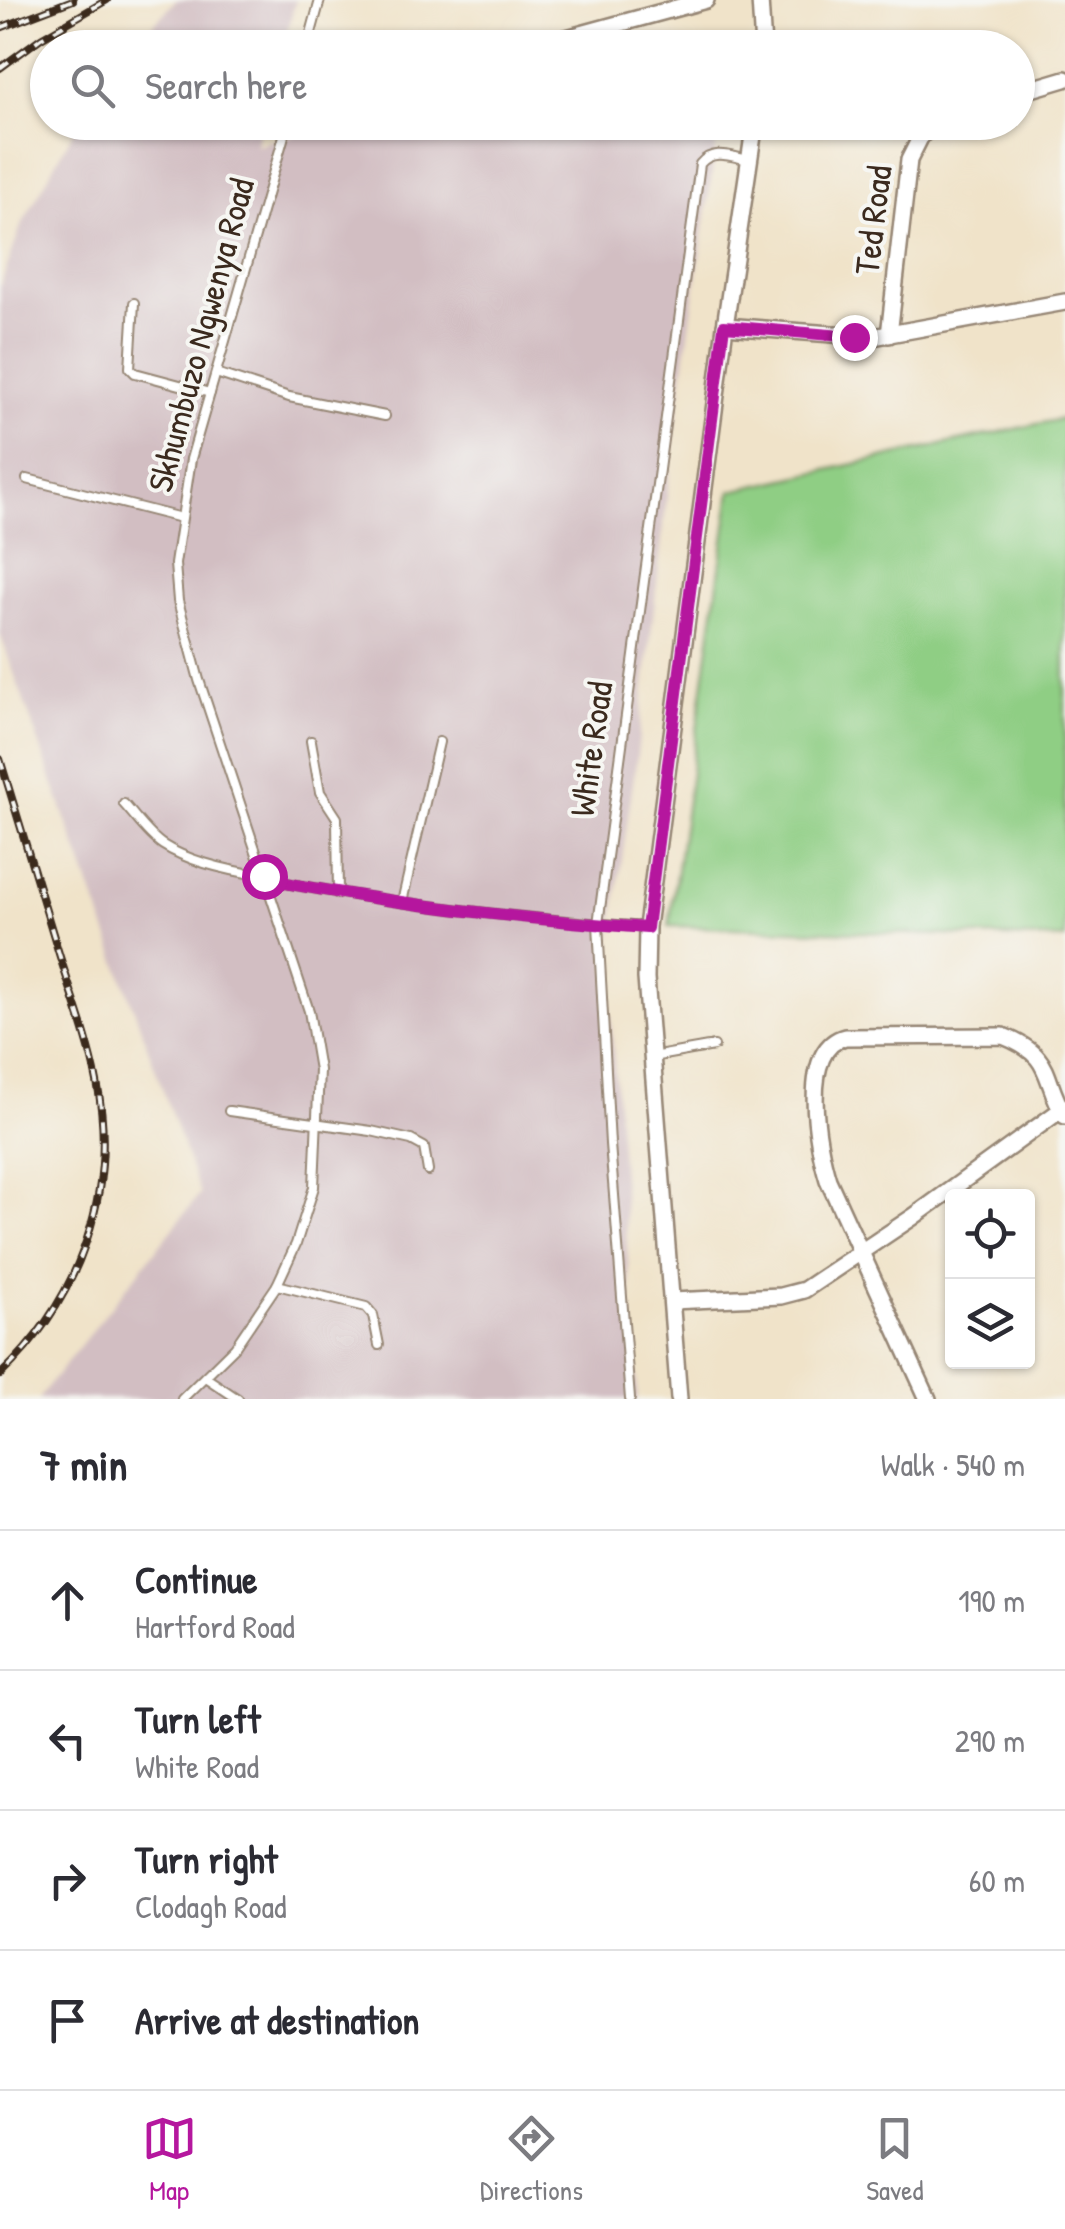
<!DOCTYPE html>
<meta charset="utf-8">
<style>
:root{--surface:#fff;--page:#f2f2f3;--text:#2b2b33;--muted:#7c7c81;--line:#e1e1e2;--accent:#b5179e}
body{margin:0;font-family:"Patrick Hand",sans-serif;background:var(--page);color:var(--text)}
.controls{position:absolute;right:30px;bottom:30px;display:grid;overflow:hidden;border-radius:10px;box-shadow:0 2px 8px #0004}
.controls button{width:90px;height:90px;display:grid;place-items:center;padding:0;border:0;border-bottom:2px solid var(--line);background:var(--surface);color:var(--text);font:50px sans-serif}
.stop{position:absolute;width:30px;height:30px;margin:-22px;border:8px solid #b5179e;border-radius:50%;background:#fff}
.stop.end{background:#b5179e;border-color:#fff;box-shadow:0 2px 10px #0008}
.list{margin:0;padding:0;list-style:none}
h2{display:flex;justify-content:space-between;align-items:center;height:130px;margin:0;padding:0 40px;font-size:42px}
h2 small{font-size:32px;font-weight:400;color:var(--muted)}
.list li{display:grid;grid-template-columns:65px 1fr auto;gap:30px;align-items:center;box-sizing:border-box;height:140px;padding:0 40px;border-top:2px solid var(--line)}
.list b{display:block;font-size:38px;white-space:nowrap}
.list p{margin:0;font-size:32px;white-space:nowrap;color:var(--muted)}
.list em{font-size:32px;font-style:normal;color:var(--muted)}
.icon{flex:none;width:55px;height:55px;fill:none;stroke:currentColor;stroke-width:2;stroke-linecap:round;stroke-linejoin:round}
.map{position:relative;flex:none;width:1065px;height:1399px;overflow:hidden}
.search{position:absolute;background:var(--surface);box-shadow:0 2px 8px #0004;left:30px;right:30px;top:30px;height:110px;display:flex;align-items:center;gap:25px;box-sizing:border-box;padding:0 35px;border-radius:55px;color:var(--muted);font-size:38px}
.sheet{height:690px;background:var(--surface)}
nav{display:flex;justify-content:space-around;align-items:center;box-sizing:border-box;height:140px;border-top:2px solid var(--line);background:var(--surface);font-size:28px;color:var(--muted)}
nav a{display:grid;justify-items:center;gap:5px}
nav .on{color:var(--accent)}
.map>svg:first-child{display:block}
</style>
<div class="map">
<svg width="1065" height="1399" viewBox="0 0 1065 1399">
<rect width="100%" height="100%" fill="#f6f6f2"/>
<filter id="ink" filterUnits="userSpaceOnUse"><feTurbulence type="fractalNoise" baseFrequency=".01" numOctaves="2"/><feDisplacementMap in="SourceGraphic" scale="20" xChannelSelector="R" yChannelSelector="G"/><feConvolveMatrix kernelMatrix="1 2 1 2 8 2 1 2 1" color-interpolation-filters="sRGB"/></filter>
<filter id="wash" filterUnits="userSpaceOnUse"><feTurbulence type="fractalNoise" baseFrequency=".0048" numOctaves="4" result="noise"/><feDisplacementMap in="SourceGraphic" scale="40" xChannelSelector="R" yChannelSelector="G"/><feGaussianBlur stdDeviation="2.25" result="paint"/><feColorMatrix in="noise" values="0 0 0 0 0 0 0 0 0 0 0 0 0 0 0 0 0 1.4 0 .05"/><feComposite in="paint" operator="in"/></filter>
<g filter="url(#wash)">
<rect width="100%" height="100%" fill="#f0e3c9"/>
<g fill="#d2bec2">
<polygon points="176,0 296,0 282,47 133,47"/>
<polygon points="78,123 261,123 256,145 339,123 719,123 672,453 637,755 607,963 638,1399 38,1399 200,1194 0,634 0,287 21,226"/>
</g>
<polygon fill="#8fce84" stroke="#657c51" stroke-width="2.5" points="1065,418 1065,939 669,926 731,491"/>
</g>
<g filter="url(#ink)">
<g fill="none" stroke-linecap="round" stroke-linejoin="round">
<defs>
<g id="lane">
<polyline points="307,48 320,0"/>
<polyline points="134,303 130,368 135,373 210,393"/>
<polyline points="216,373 289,397 385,416"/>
<polyline points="27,479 181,518"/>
<polyline points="311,741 320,792 337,818 338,894"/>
<path d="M124 804C136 817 148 835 163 845 191 863 231 871 264 876"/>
<path d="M265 879C391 904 519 919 647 927"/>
<polyline points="402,902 439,742"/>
<polyline points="652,1057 714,1046"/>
<polyline points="229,1111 371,1131 411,1140 424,1147 428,1171"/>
<polyline points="277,1285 366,1307 373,1315 379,1345"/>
<polyline points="205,1377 238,1399"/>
<polyline points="182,1399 235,1347 277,1285 296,1244 314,1187 319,1070 309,1011 199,680 178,601 175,564 191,459 288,122"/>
<path d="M630 1399 610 1144 598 924 700 164C713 148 732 157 750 160"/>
</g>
<g id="street">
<polyline points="760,0 763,48"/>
<polyline points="530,48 706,0"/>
<polyline points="1018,93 1065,79"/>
<polyline points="725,326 873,337 1065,302"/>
<polyline points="889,335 909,160 921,136 936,122"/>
<polyline points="672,1301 781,1296 804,1290 913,1217 1065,1107"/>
<polyline points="679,1399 646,978 647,927 725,326 755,122"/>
<path d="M928 1399 828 1180C817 1145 799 1049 845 1037L1003 1036C1056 1057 1041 1078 1065 1116"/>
</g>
</defs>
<use href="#lane" stroke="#968674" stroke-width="12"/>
<use href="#street" stroke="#968674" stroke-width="20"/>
<use href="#lane" stroke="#fff" stroke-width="8"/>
<use href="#street" stroke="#fff" stroke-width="15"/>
<defs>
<g id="rail">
<polyline points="0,28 73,0"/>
<polyline points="0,68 41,38 107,0"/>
<path d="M0 759C20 825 40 891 60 957 73 998 89 1040 97 1082 118 1190 80 1300 0 1375"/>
</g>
</defs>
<use href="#rail" stroke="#3b2a1e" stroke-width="8"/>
<use href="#rail" stroke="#f6f6f2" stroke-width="4" stroke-dasharray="11" stroke-linecap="butt"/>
</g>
</g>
<g fill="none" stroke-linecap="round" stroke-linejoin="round" filter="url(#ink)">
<path stroke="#b5179e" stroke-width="12" d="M264 876 265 879C391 904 519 919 647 928L724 326 854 337"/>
</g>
<g text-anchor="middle" stroke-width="8" stroke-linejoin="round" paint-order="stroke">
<g font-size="35" fill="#3b2a1e" stroke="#f6f6f2">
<text transform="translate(873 220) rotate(-83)" y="12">Ted Road</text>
<text transform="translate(201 335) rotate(-75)" y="12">Skhumbuzo Ngwenya Road</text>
<text transform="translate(591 749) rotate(-82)" y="12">White Road</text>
</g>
</g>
</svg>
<div class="controls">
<button><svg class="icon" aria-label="locate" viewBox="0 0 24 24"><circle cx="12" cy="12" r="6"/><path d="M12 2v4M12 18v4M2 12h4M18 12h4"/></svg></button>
<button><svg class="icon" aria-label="layers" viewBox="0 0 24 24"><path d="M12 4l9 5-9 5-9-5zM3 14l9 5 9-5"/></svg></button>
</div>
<div class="stop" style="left:264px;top:876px"></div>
<div class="stop end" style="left:854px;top:337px"></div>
<div class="search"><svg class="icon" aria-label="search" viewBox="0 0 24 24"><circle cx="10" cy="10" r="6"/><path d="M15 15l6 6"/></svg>Search here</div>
</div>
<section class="sheet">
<h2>7 min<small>Walk · 540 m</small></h2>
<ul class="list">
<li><svg class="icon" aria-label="ahead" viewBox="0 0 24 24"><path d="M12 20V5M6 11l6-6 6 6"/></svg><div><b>Continue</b><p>Hartford Road</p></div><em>190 m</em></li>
<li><svg class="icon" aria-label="left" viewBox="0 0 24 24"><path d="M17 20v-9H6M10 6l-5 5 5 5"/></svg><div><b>Turn left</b><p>White Road</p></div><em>290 m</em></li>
<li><svg class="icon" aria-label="right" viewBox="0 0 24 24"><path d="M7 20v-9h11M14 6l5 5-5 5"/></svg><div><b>Turn right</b><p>Clodagh Road</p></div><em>60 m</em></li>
<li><svg class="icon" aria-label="arrive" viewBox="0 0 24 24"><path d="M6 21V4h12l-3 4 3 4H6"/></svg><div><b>Arrive at destination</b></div></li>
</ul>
</section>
<nav>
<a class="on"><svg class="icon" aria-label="map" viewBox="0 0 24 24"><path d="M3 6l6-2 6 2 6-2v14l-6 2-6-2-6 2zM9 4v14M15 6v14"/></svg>Map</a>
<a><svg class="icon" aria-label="directions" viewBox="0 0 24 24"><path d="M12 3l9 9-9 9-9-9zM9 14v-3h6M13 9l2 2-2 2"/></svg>Directions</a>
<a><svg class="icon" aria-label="saved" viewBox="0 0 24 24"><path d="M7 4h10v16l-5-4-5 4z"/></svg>Saved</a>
</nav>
